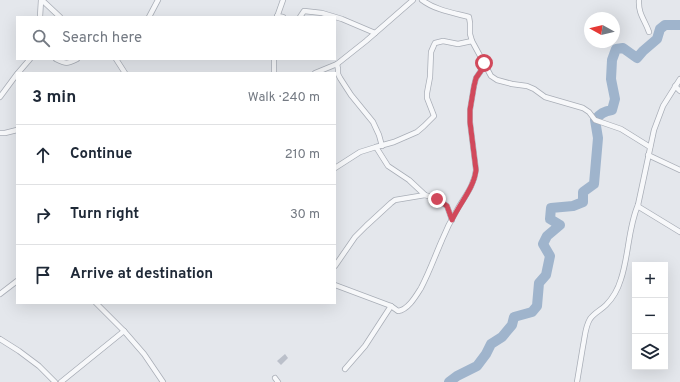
<!DOCTYPE html>
<meta charset="utf-8">
<style>
:root{--surface:#fff;--page:#f2f2f3;--text:#1f2937;--muted:#747a83;--line:#e0e1e3}
body{margin:0;font-family:Overpass,sans-serif;background:var(--page);color:var(--text)}
.controls{position:absolute;right:12px;bottom:12px;display:grid;overflow:hidden;border-radius:0px;box-shadow:0 4px 16px #0002}
.controls button{width:36px;height:36px;display:grid;place-items:center;padding:0;border:0;border-bottom:1px solid var(--line);background:var(--surface);color:var(--text);font:20px sans-serif}
.compass{position:absolute;left:584px;top:12px;width:36px;height:36px;border-radius:50%;background:var(--surface);box-shadow:0 4px 16px #0002;rotate:278deg}
.stop{position:absolute;width:12px;height:12px;margin:-9px;border:3px solid #d1495b;border-radius:50%;background:#fff}
.stop.end{background:#d1495b;border-color:#fff;box-shadow:0 1px 4px #0008}
.list{margin:0;padding:0;list-style:none}
h2{display:flex;justify-content:space-between;align-items:center;height:52px;margin:0;padding:0 16px;font-size:17px}
h2 small{font-size:13px;font-weight:400;color:var(--muted)}
.list li{display:grid;grid-template-columns:26px 1fr auto;gap:12px;align-items:center;box-sizing:border-box;height:60px;padding:0 16px;border-top:1px solid var(--line)}
.list b{display:block;font-size:15px;white-space:nowrap}
.list em{font-size:13px;font-style:normal;color:var(--muted)}
.icon{flex:none;width:22px;height:22px;fill:none;stroke:currentColor;stroke-width:2;stroke-linecap:round;stroke-linejoin:round}
.map{position:relative;flex:none;width:680px;height:382px;overflow:hidden}
.search{position:absolute;background:var(--surface);box-shadow:0 4px 16px #0002;left:16px;top:16px;width:320px;height:44px;display:flex;align-items:center;gap:10px;box-sizing:border-box;padding:0 14px;border-radius:0px;color:var(--muted);font-size:15px}
.panel{position:absolute;background:var(--surface);box-shadow:0 4px 16px #0002;left:16px;top:72px;width:320px;height:232px;border-radius:0px}
.map>svg:first-child{display:block}
</style>
<div class="map">
<svg width="680" height="382" viewBox="0 0 680 382">
<rect width="100%" height="100%" fill="#e4e7ec"/>
<g fill="none" stroke-linecap="round" stroke-linejoin="round">
<path stroke="#9fb4cc" stroke-width="10" d="M449 382 457 376 477 366 486 354 491 344 502 337 512 325 514 317 532 312 537 306 539 283 546 275 550 256 543 244 547 236 560 225 550 219 551 208 573 206 583 202V192L594 184 598 138 595 120C600 114 604 111 612 110L615 99 611 79 612 60 616 49 623 48 637 58 643 51 657 39 660 29 665 25H680"/>
</g>
<polygon fill="#bbc0ca" points="285,354 288,358 281,365 277,361"/>
<g fill="none" stroke-linecap="round" stroke-linejoin="round">
<defs>
<g id="minor">
<polyline points="42,0 60,17"/>
<path d="M422 0C435 10 454 13 469 17L470 23V34L472 41 491 76 497 80 512 84 527 86 534 89 545 97 583 108 589 112 595 120 621 129 650 147"/>
<path d="M639 0C638 14 645 20 649 32"/>
<polyline points="277,16 283,17"/>
<polyline points="40,17 41,0"/>
<polyline points="149,17 158,0"/>
<polyline points="277,17 283,0"/>
<polyline points="300,17 304,11 322,13 342,19 375,33"/>
<path d="M56 59C66 64 67 64 77 59"/>
<polyline points="116,59 125,73"/>
<polyline points="274,59 274,73"/>
<polyline points="337,64 338,69 338,74 340,78 351,95 373,122 379,135 382,146"/>
<polyline points="18,73 30,59"/>
<polyline points="315,73 337,64 366,41 413,0"/>
<polyline points="675,86 680,91"/>
<polyline points="0,97 17,74"/>
<polyline points="0,133 5,133 17,130"/>
<polyline points="376,147 388,166 409,180 425,195 437,199 447,206 452,220"/>
<polyline points="648,155 680,170"/>
<polyline points="335,168 360,152 376,147 394,142 417,132 424,126 434,116 427,98 427,93 430,77 431,52 434,45 435,43 443,41 458,44 472,41"/>
<polyline points="638,205 639,207 680,232"/>
<polyline points="335,266 355,237 366,226 391,203 395,200 425,195"/>
<path d="M335 285 391 306 398 311C408 310 416 296 421 288 429 273 435 256 442 240 446 230 451 220 457 210 465 196 474 186 476 170L470 122V110L474 86 476 78 485 65"/>
<polyline points="0,294 17,281"/>
<polyline points="96,303 124,331 144,354 163,382"/>
<polyline points="0,339 19,351 39,366 55,382"/>
<polyline points="345,369 365,346 391,306"/>
<polyline points="275,378 278,382"/>
<polyline points="61,382 124,331"/>
<path d="M577 382C579 370 581 358 583 346 585 337 585 327 590 319 594 313 601 310 606 305 613 298 618 289 621 279 629 255 628 228 638 205L654 130 663 106 680 79"/>
</g>
</defs>
<use href="#minor" stroke="#a9aeb7" stroke-width="6"/>
<use href="#minor" stroke="#f7f8fa" stroke-width="4.5"/>
</g>
<g fill="none" stroke-linecap="round" stroke-linejoin="round">
<path stroke="#d1495b" stroke-width="5" d="M437 199 447 206 452 220C460 203 474 188 476 170L470 122V110L474 86 476 78 485 65 484 63"/>
</g>
</svg>
<div class="controls">
<button>+</button>
<button>−</button>
<button><svg class="icon" aria-label="layers" viewBox="0 0 24 24"><path d="M12 4l9 5-9 5-9-5zM3 14l9 5 9-5"/></svg></button>
</div>
<svg class="compass" viewBox="-18 -18 36 36"><path d="M0-13l5 13h-10z" fill="#e53935"/><path d="M0 13l5-13h-10z" fill="#747a83"/></svg>
<div class="stop" style="left:484px;top:63px"></div>
<div class="stop end" style="left:437px;top:199px"></div>
<div class="search"><svg class="icon" aria-label="search" viewBox="0 0 24 24"><circle cx="10" cy="10" r="6"/><path d="M15 15l6 6"/></svg>Search here</div>
<section class="panel">
<h2>3 min<small>Walk · 240 m</small></h2>
<ul class="list">
<li><svg class="icon" aria-label="ahead" viewBox="0 0 24 24"><path d="M12 20V5M6 11l6-6 6 6"/></svg><div><b>Continue</b></div><em>210 m</em></li>
<li><svg class="icon" aria-label="right" viewBox="0 0 24 24"><path d="M7 20v-9h11M14 6l5 5-5 5"/></svg><div><b>Turn right</b></div><em>30 m</em></li>
<li><svg class="icon" aria-label="arrive" viewBox="0 0 24 24"><path d="M6 21V4h12l-3 4 3 4H6"/></svg><div><b>Arrive at destination</b></div></li>
</ul>
</section>
</div>
